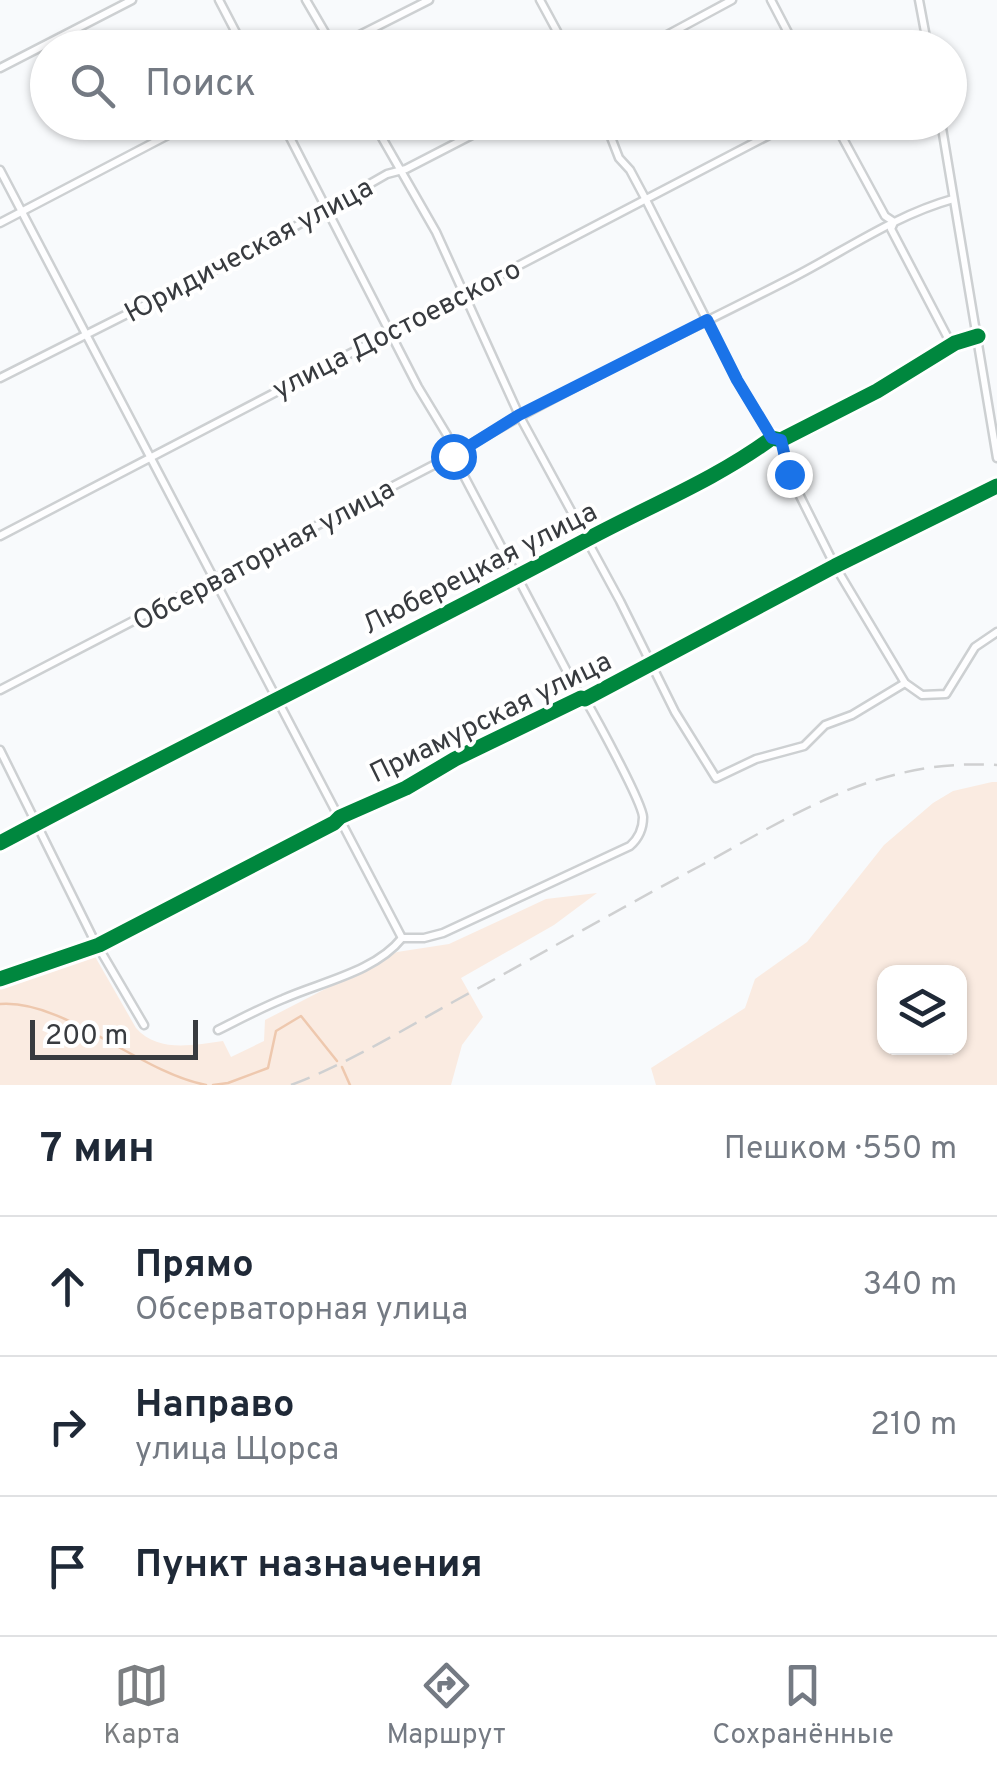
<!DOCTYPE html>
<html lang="ru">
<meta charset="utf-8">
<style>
:root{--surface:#fff;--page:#f2f2f3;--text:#1f2937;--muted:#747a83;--line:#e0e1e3;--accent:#7b7e81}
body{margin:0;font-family:Overpass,sans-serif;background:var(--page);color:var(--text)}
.controls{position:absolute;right:30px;bottom:30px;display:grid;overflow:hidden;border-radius:20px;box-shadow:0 2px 8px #0004}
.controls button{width:90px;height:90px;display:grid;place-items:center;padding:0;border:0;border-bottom:2px solid var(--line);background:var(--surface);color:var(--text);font:50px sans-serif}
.scale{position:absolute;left:30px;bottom:25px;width:168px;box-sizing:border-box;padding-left:10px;border:5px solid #383b3f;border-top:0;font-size:28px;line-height:35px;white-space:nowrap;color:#383b3f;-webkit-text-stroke:8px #fff;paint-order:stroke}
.stop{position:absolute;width:30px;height:30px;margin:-22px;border:8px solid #1a73e8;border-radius:50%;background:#fff}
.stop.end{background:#1a73e8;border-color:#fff;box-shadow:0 2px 10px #0008}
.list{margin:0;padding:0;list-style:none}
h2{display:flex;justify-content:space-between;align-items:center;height:130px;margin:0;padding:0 40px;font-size:42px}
h2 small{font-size:32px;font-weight:400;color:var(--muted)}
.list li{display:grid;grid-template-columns:65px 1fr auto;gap:30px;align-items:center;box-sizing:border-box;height:140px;padding:0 40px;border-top:2px solid var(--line)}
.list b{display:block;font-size:38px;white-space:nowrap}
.list p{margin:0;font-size:32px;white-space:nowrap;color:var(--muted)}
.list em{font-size:32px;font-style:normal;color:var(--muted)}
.icon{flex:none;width:55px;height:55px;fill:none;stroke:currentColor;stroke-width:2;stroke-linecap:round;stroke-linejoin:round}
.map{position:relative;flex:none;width:997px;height:1085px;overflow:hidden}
.search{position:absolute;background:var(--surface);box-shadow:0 2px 8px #0004;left:30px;right:30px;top:30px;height:110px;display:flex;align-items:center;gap:25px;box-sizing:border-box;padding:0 35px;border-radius:55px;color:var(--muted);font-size:38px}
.sheet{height:550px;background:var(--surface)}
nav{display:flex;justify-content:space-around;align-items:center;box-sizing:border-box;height:140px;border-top:2px solid var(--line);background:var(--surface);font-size:28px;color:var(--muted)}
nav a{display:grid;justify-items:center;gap:5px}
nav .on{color:var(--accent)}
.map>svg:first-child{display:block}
</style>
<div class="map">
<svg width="997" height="1085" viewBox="0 0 997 1085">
<rect width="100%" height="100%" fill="#f8fafc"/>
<g fill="#faebe1" fill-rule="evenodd">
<path d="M992 782H997V1085H656L651 1068 745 1008 755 979 807 942 884 845 933 803 953 791ZM884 972H960V1048H884Z"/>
<path d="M597 893 554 925 461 978 483 1017 462 1045 451 1085H0V983L12 978 93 953 136 1028C158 1053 193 1045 223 1041L231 1057 264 1041 265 1020 397 952 449 944 546 899Z"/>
</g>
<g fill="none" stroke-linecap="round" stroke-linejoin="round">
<g stroke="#eec8ae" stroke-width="2.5">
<path d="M0 1004C64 999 139 1072 206 1085"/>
<polyline points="342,1067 350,1085"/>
<polyline points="213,1085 228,1083 268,1068 276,1031 301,1016 337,1061"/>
</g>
<defs>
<g id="street">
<polyline points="219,0 244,48"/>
<polyline points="306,0 334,48"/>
<polyline points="540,0 566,48"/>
<polyline points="771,0 796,48"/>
<polyline points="919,0 928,48"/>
<polyline points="334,48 429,0"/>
<polyline points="643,48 732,0"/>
<polyline points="0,68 132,0"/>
<path d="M282 122 418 387 447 435 453 455 581 698 585 699C596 718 642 802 643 817 643 829 639 838 630 846L443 933 424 938H402"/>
<polyline points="373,122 436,232 519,415 620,601 675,712 716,778 756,759 804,746 825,725 852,715 905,683"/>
<polyline points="605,122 619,158 630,170 646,200 737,380 772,438 781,440 789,474 835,566 905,683 922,695 946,694 975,647 997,632"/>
<polyline points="834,122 885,216 894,222 891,229 948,338 955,343"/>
<polyline points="941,122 997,458"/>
<polyline points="0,170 402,938"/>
<polyline points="0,223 193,122"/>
<polyline points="0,378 256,249 387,174 406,169 497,122"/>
<polyline points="0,536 794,122"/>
<path d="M0 690 453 455C561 390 677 337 790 279 843 252 895 215 953 199"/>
<polyline points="0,750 93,938 144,1025"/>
<path d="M0 843C194 739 392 644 586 540 649 506 715 480 772 438L781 440 877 391 955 343 978 336"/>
<polyline points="0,979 99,945 334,823 340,817 406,788 455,759 581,698 585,699 835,566 997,486"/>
<path d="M218 1030C240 1019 261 1008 283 999 321 982 375 972 402 938"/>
</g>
</defs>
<use href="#street" stroke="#cdd0d2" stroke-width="11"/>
<use href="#street" stroke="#fefeff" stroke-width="6"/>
<path stroke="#cfd0d1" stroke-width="2.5" stroke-dasharray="20 10" stroke-linecap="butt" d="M291 1085C347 1064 401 1031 453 1002 536 957 617 910 700 866 799 812 879 758 997 765"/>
<defs>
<g id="cycleway">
<path d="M0 843C194 739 392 644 586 540 649 506 715 480 772 438L781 440 877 391 955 343 978 336"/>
<polyline points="0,979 99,945 334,823 340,817 406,788 455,759 581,698 585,699 835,566 997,486"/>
</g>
</defs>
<use href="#cycleway" stroke="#fff" stroke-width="21"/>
<use href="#cycleway" stroke="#00873e" stroke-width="15"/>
</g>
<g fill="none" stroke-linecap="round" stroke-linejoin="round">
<polyline stroke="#1a73e8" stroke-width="12" points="453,456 519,415 707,320 737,380 772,438 781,440 789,474"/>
</g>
<g text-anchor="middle" stroke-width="8" stroke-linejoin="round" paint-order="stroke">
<g font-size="28" fill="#383b3f" stroke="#fff">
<text transform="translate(248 249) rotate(-28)" y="10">Юридическая улица</text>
<text transform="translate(396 328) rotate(-27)" y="10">улица Достоевского</text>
<text transform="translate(263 554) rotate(-28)" y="10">Обсерваторная улица</text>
<text transform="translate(479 567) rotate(-27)" y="10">Люберецкая улица</text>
<text transform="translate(490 716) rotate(-26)" y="10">Приамурская улица</text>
</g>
</g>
</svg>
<div class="controls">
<button><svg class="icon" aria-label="layers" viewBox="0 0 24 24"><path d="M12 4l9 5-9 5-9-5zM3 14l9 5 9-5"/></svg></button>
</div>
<div class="scale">200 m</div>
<div class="stop" style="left:453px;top:456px"></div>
<div class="stop end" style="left:789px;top:474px"></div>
<div class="search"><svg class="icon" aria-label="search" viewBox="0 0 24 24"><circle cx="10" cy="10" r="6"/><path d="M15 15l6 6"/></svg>Поиск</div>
</div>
<section class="sheet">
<h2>7 мин<small>Пешком · 550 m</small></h2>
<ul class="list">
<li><svg class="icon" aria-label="ahead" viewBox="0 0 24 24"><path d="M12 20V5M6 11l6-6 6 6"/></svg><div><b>Прямо</b><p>Обсерваторная улица</p></div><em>340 m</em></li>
<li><svg class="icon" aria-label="right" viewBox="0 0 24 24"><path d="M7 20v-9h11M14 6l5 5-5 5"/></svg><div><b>Направо</b><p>улица Щорса</p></div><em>210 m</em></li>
<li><svg class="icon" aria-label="arrive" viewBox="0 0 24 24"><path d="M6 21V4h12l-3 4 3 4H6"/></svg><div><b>Пункт назначения</b></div></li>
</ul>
</section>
<nav>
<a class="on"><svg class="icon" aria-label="map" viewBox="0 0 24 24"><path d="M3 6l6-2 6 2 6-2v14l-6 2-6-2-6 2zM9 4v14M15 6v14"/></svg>Карта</a>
<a><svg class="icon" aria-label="directions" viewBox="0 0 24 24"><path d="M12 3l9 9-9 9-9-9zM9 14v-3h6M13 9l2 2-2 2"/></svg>Маршрут</a>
<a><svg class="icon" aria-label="saved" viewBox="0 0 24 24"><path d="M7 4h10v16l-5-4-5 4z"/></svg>Сохранённые</a>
</nav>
